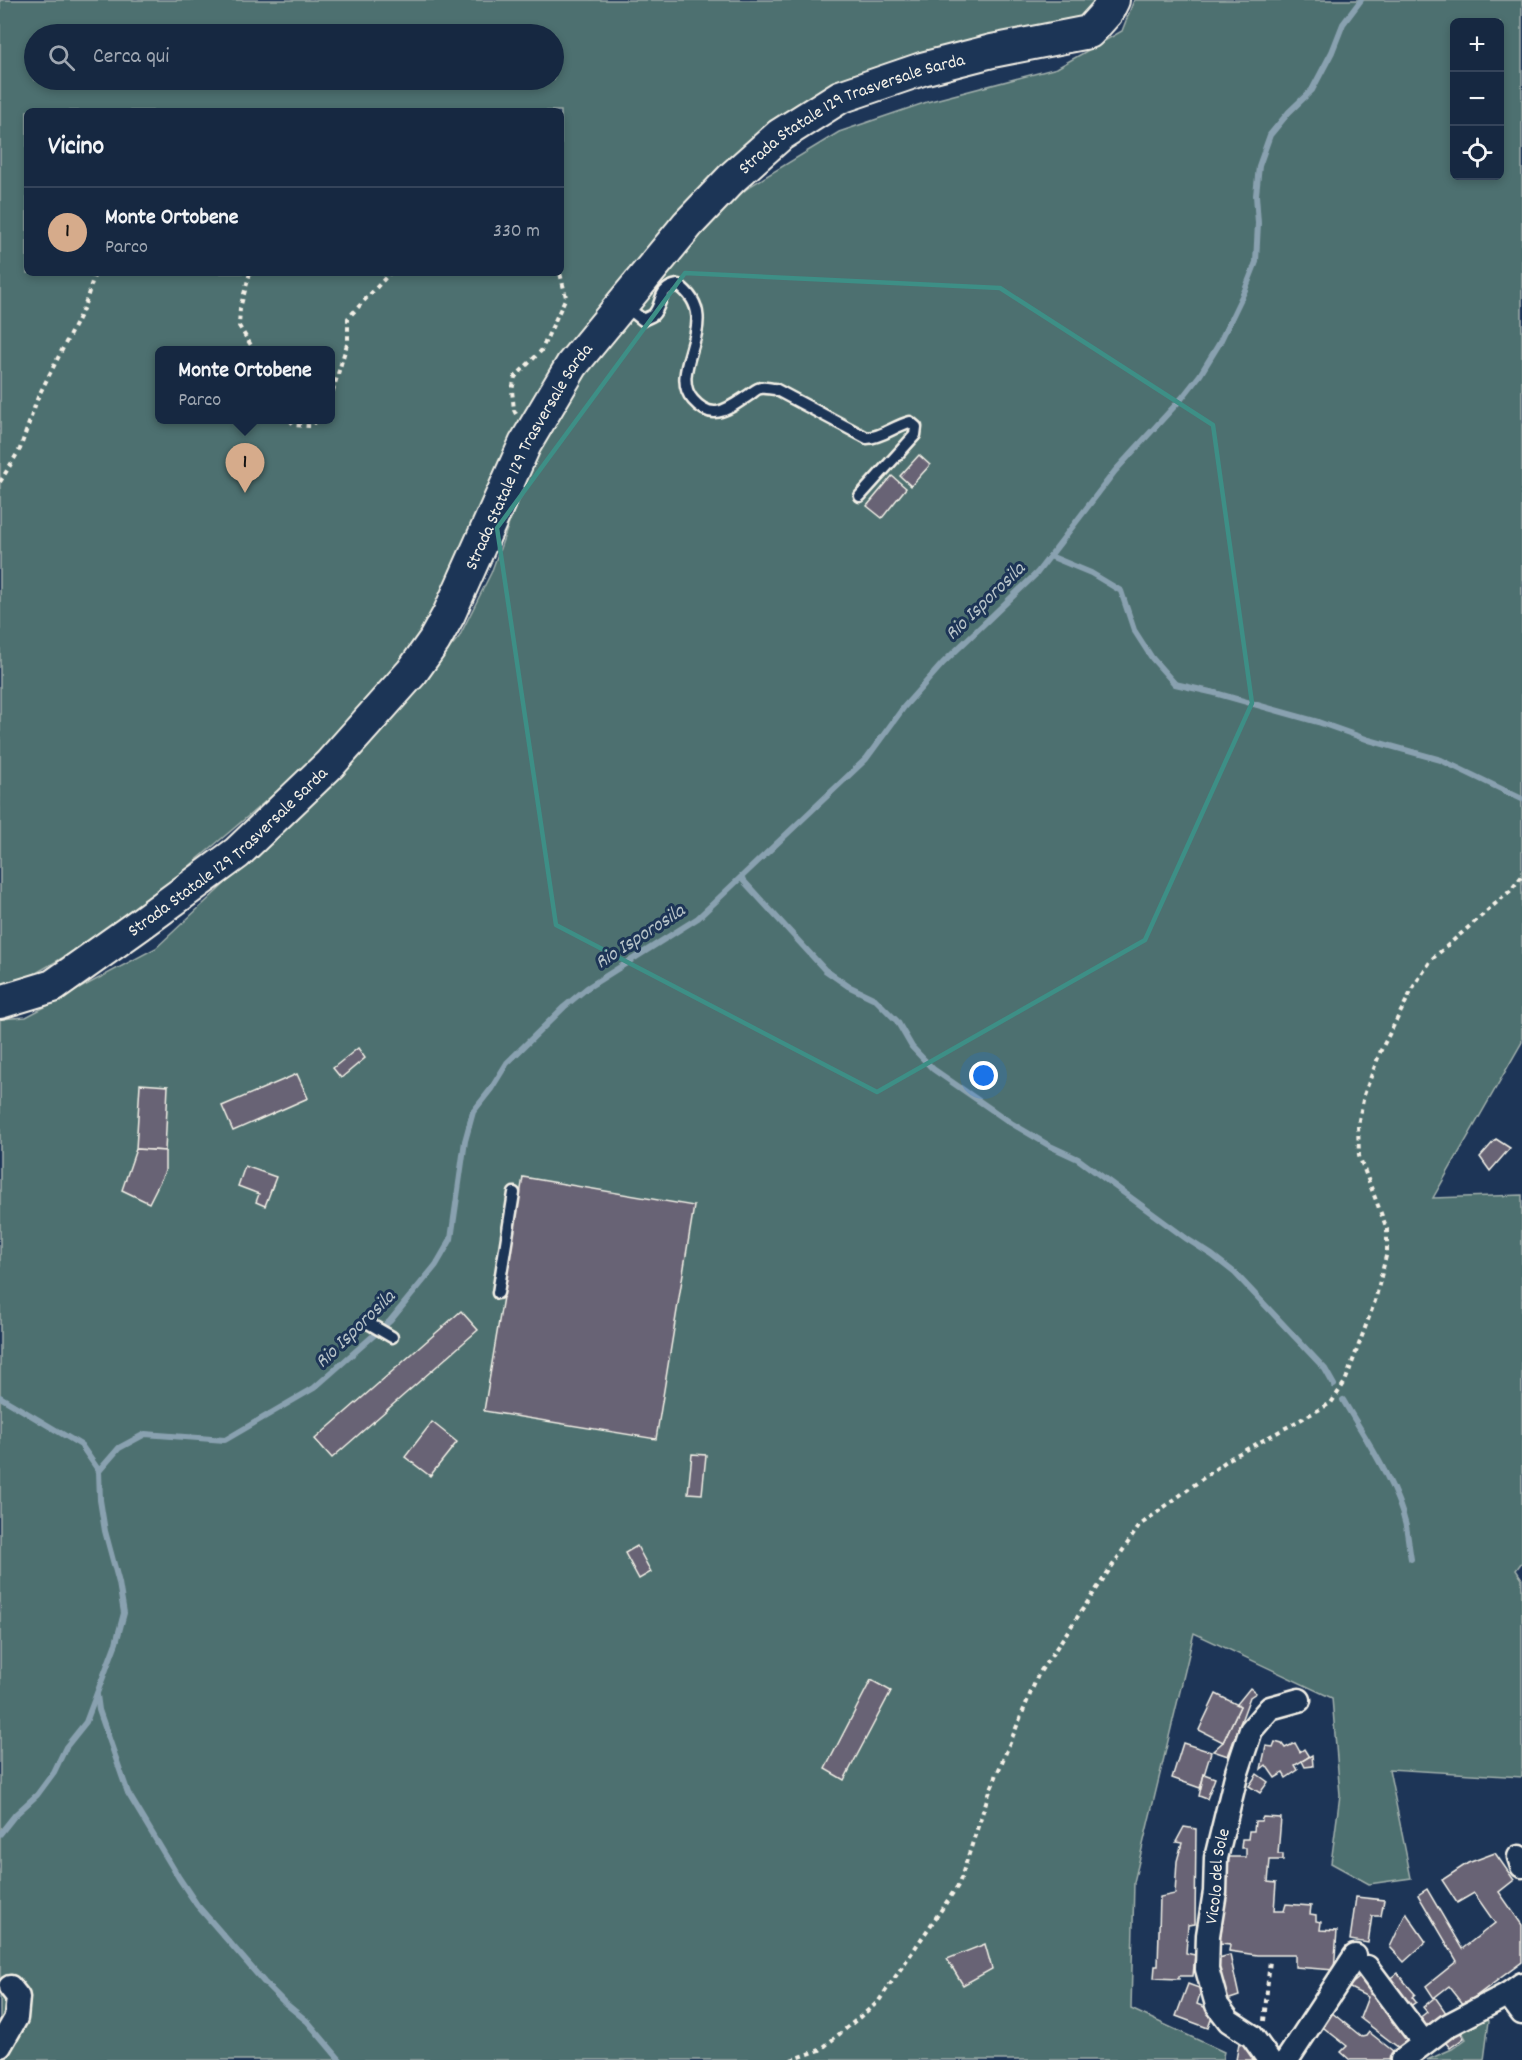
<!DOCTYPE html>
<html lang="it">
<meta charset="utf-8">
<style>
:root{--surface:#162841;--page:#23344c;--text:#f1f3f6;--muted:#9ea6b1;--line:#35445a;--accent:#d6ab8b}
body{margin:0;font-family:Dekko,sans-serif;background:var(--page);color:var(--text)}
.controls{position:absolute;right:18px;top:18px;display:grid;overflow:hidden;border-radius:9px;box-shadow:0 3px 9px #0003}
.controls button{width:54px;height:54px;display:grid;place-items:center;padding:0;border:0;border-bottom:2px solid var(--line);background:var(--surface);color:var(--text);font:30px sans-serif}
.you{position:absolute;left:984px;top:1076px;width:21px;height:21px;margin:-15px;border:4px solid #fff;border-radius:50%;background:#1a73e8;box-shadow:0 0 0 9px #1a73e833}
.badge{display:grid;place-items:center;width:39px;height:39px;border-radius:50%;background:var(--accent);color:#111;font-size:20px;font-weight:700}
.pin{position:absolute;translate:-50% -50px;filter:drop-shadow(0 2px 3px #0008)}
.pin::after{content:'';position:absolute;top:32px;width:21px;height:18px;background:inherit;clip-path:polygon(0 0,100% 0,50% 100%)}
.popup{position:absolute;left:155px;top:346px;width:180px;height:78px;box-sizing:border-box;display:grid;place-content:center;border-radius:9px;background:var(--surface);filter:drop-shadow(0 2px 4px #0005);font-size:20px;white-space:nowrap;color:var(--muted)}
.popup b{font-size:22px;color:var(--text)}
.popup::after{content:'';position:absolute;left:50%;top:100%;margin-left:-12px;border:12px solid transparent;border-top-color:var(--surface)}
.list{margin:0;padding:0;list-style:none}
h2{display:flex;justify-content:space-between;align-items:center;height:78px;margin:0;padding:0 24px;font-size:26px}
h2 small{font-size:20px;font-weight:400;color:var(--muted)}
.list li{display:grid;grid-template-columns:39px 1fr auto;gap:18px;align-items:center;box-sizing:border-box;height:90px;padding:0 24px;border-top:2px solid var(--line)}
.list b{display:block;font-size:22px;white-space:nowrap}
.list p{margin:0;font-size:20px;white-space:nowrap;color:var(--muted)}
.list em{font-size:20px;font-style:normal;color:var(--muted)}
.icon{flex:none;width:33px;height:33px;fill:none;stroke:currentColor;stroke-width:2;stroke-linecap:round;stroke-linejoin:round}
.map{position:relative;flex:none;width:1522px;height:2060px;overflow:hidden}
.search{position:absolute;background:var(--surface);box-shadow:0 3px 9px #0003;left:24px;top:24px;width:540px;height:66px;display:flex;align-items:center;gap:15px;box-sizing:border-box;padding:0 21px;border-radius:33px;color:var(--muted);font-size:22px}
.panel{position:absolute;background:var(--surface);box-shadow:0 3px 9px #0003;left:24px;top:108px;width:540px;height:168px;border-radius:9px}
.map>svg:first-child{display:block}
</style>
<div class="map">
<svg width="1522" height="2060" viewBox="0 0 1522 2060">
<rect width="100%" height="100%" fill="#1d3557"/>
<filter id="ink" filterUnits="userSpaceOnUse"><feTurbulence type="fractalNoise" baseFrequency=".0167" numOctaves="2"/><feDisplacementMap in="SourceGraphic" scale="12" xChannelSelector="R" yChannelSelector="G"/><feConvolveMatrix kernelMatrix="1 2 1 2 8 2 1 2 1" color-interpolation-filters="sRGB"/></filter>
<g filter="url(#ink)">
<g fill="#4e6f6f" stroke="#a1b0ac" stroke-width="1.5" fill-rule="evenodd">
<path d="M0 0H1096C1092 8 1083 11 1078 19L905 60 806 100 758 132 740 148 572 342 529 405 511 441 439 607 414 647 372 699 287 783 166 886 71 953 29 977 0 987ZM34 34H554V80H34ZM27 111H561V273H27ZM160 350H330V420H160Z"/>
<path d="M1134 0H1522V1042L1433 1198 1522 1195V1562L1516 1570 1522 1579V1777L1389 1769 1411 1878 1369 1884 1331 1863 1340 1795 1332 1698 1194 1633 1134 1882 1131 2009 1224 2052 1222 2060H0V1019L26 1017 156 948 340 776 459 637 491 573 537 447 593 356 711 216 752 185 839 132 927 102 1057 68 1122 31ZM1454 22H1500V176H1454Z"/>
<polygon points="1485,2014 1489,2021 1484,2060 1427,2060 1452,2049 1466,2039 1460,2028"/>
</g>
<g fill="none" stroke-linecap="round" stroke-linejoin="round">
<g stroke="#89a1b0" stroke-width="6">
<polyline points="1050,556 1091,573 1121,591 1134,630 1152,658 1175,684 1215,693 1318,722 1369,740 1441,760 1522,799"/>
<polyline points="741,878 825,970 848,986 875,999 897,1021 912,1047 933,1069 1011,1123 1050,1146 1078,1159 1187,1239 1212,1255 1235,1273 1325,1369 1334,1385"/>
<polyline points="0,1397 81,1445 99,1471"/>
<path d="M1343 1400C1366 1439 1396 1483 1406 1526 1408 1537 1409 1548 1411 1559"/>
<polyline points="97,1695 99,1710 128,1793 179,1878 197,1905 264,1982 285,2003 308,2022 340,2060"/>
<polyline points="0,1834 15,1815 37,1795 54,1772 66,1747 86,1722 116,1643 124,1613 119,1583 105,1531 100,1500 99,1471 119,1448 145,1434 225,1440 314,1388 390,1321 436,1265 451,1239 465,1141 473,1112 491,1089 507,1063 564,1007 587,988 698,918 866,759 904,707 943,663 1037,573 1115,471 1182,398 1200,375 1219,344 1245,290 1256,262 1258,223 1256,195 1259,166 1270,135 1289,112 1312,90 1332,52 1343,24 1361,0"/>
</g>
</g>
<g fill="#686474" stroke="#f4f1e8" stroke-width="1.5">
<polygon points="919,455 930,465 911,486 900,476"/>
<polygon points="892,476 906,488 882,518 867,506"/>
<polygon points="358,1048 365,1058 341,1078 333,1068"/>
<polygon points="297,1074 308,1098 233,1131 222,1106"/>
<polygon points="140,1084 168,1086 165,1151 136,1149"/>
<polygon points="1496,1139 1510,1148 1490,1171 1480,1157"/>
<polygon points="136,1149 165,1151 165,1171 149,1203 122,1190"/>
<polygon points="245,1166 276,1177 265,1206 256,1202 259,1194 238,1186"/>
<polygon points="523,1177 694,1206 656,1439 484,1411"/>
<polygon points="461,1311 478,1330 332,1458 315,1439"/>
<polygon points="432,1422 457,1442 430,1476 405,1457"/>
<polygon points="692,1454 706,1455 702,1494 688,1493"/>
<polygon points="637,1546 651,1572 639,1579 625,1553"/>
<polygon points="871,1680 891,1691 844,1780 825,1769"/>
<polygon points="1250,1688 1256,1693 1250,1697 1228,1756 1213,1751 1223,1742 1240,1706 1237,1704"/>
<polygon points="1216,1694 1240,1706 1223,1742 1199,1730"/>
<polygon points="1275,1742 1282,1744 1285,1748 1295,1743 1300,1752 1304,1749 1309,1757 1295,1765 1298,1770 1286,1778 1283,1773 1275,1778 1266,1765 1261,1769 1266,1746 1273,1747"/>
<polygon points="1183,1743 1211,1752 1200,1788 1172,1778"/>
<polygon points="1312,1755 1313,1766 1305,1767 1302,1761"/>
<polygon points="1204,1774 1215,1778 1207,1799 1199,1796"/>
<polygon points="1257,1774 1268,1782 1260,1793 1249,1786"/>
<polygon points="1263,1817 1281,1818 1278,1854 1283,1854 1283,1860 1270,1860 1268,1882 1276,1883 1274,1911 1284,1911 1286,1904 1311,1906 1310,1914 1316,1915 1316,1921 1321,1922 1320,1930 1337,1931 1334,1970 1295,1967 1295,1955 1257,1955 1229,1951 1230,1944 1220,1943 1229,1857 1246,1857 1246,1848 1241,1848 1242,1839 1248,1839 1249,1831 1254,1831 1255,1821 1261,1821"/>
<polygon points="1184,1827 1196,1829 1195,1924 1188,1925 1186,1953 1195,1955 1193,1976 1179,1976 1179,1979 1154,1978 1155,1966 1158,1966 1160,1897 1175,1894 1177,1861 1182,1843 1176,1842"/>
<polygon points="1495,1853 1514,1880 1499,1892 1522,1925 1522,1962 1464,2005 1449,1986 1435,1997 1449,2017 1423,2037 1413,2023 1427,2012 1423,2007 1434,1998 1426,1986 1457,1961 1418,1895 1427,1889 1462,1949 1495,1923 1474,1893 1457,1903 1442,1880 1468,1863"/>
<polygon points="1356,1897 1384,1900 1381,1916 1372,1916 1368,1943 1350,1940"/>
<polygon points="1406,1913 1426,1942 1404,1962 1390,1947"/>
<polygon points="985,1944 992,1969 963,1985 947,1959"/>
<polygon points="1230,1955 1239,1996 1221,2002 1211,1960"/>
<polygon points="1366,1972 1376,1986 1370,1994 1386,2003 1417,2039 1403,2051 1360,2018 1368,1997 1348,1987"/>
<polygon points="1397,1973 1415,1994 1412,1997 1416,2002 1409,2007 1383,1984"/>
<polygon points="1188,1984 1199,1988 1200,1994 1197,2004 1214,2011 1208,2028 1176,2016"/>
<polygon points="1331,2012 1362,2037 1366,2036 1369,2032 1398,2055 1394,2060 1350,2060 1341,2052 1347,2046 1324,2028 1321,2022"/>
<polygon points="1457,2027 1464,2038 1450,2048 1441,2037"/>
<polygon points="1239,2043 1250,2044 1257,2060 1236,2060"/>
</g>
<g fill="none" stroke-linecap="round" stroke-linejoin="round">
<defs>
<g id="service">
<path d="M624 305 643 320C646 318 650 317 653 315 664 304 656 289 678 285 727 319 665 369 693 400 713 423 729 408 749 395 752 393 757 388 761 388 765 387 771 389 775 389L867 438C883 437 894 426 910 422L916 427 915 435 860 496"/>
<polyline points="498,1293 514,1193"/>
<polyline points="368,1323 392,1337"/>
</g>
<g id="minor">
<polyline points="1519,1857 1522,1866"/>
<polyline points="1367,1967 1424,2043"/>
<polyline points="1522,1984 1508,1994 1522,2013"/>
<polyline points="0,2046 16,2018 18,1997 10,1987"/>
<path id="s1" d="M1269 2060 1252 2036 1229 2021 1217 2005 1207 1969 1208 1935 1215 1892 1216 1858 1237 1772 1251 1730 1270 1708 1299 1700"/>
<polyline points="1287,2060 1355,1956"/>
<polyline points="1402,2060 1447,2026 1508,1994"/>
</g>
<g id="secondary">
<path id="s2" d="M0 1002 53 986 139 925 237 853 330 764 412 672 434 641 449 614 525 444 572 365 688 224 733 177 780 135 840 97 922 69 992 51 1089 32 1107 12 1113 0"/>
</g>
</defs>
<use href="#service" stroke="#f4f1e8" stroke-width="15"/>
<use href="#minor" stroke="#f4f1e8" stroke-width="27"/>
<use href="#secondary" stroke="#f4f1e8" stroke-width="36"/>
<g stroke="#f4f1e8" stroke-width="4" stroke-dasharray="4.5 4.5" stroke-linecap="butt">
<polyline points="250,273 240,308 239,326 254,350"/>
<polyline points="330,400 348,341 348,318 390,273"/>
<polyline points="516,414 514,410 512,390 515,377 541,351 566,297 560,273"/>
<polyline points="290,420 294,425 312,426 317,420"/>
<polyline points="0,482 20,449 38,397 84,307 95,273"/>
<polyline points="1264,2021 1270,1960"/>
<polyline points="791,2060 820,2050 878,2002 959,1884 988,1796 1038,1675 1140,1525 1229,1459 1331,1403 1345,1382 1375,1301 1387,1252 1387,1229 1359,1156 1358,1125 1364,1095 1381,1050 1414,986 1432,959 1510,891 1522,876"/>
</g>
<use href="#service" stroke="#1d3557" stroke-width="10"/>
<use href="#minor" stroke="#1d3557" stroke-width="22"/>
<use href="#secondary" stroke="#1d3557" stroke-width="32"/>
</g>
</g>
<path fill="none" stroke="#3d8f86" stroke-width="4.5" stroke-linejoin="round" d="M685 273 1000 288 1213 425 1252 703 1145 940 877 1092 556 925 497 528Z"/>
<g text-anchor="middle" stroke-width="6" stroke-linejoin="round" paint-order="stroke">
<g font-size="18" fill="#f4f1e8" stroke="#1d3557">
<text dy="6" stroke="none"><textPath href="#s2" startOffset="1266">Strada Statale 129 Trasversale Sarda</textPath></text>
<text dy="6" stroke="none"><textPath href="#s2" startOffset="780">Strada Statale 129 Trasversale Sarda</textPath></text>
<text dy="6" stroke="none"><textPath href="#s2" startOffset="276">Strada Statale 129 Trasversale Sarda</textPath></text>
<text dy="6" stroke="none"><textPath href="#s1" startOffset="208">Vicolo del Sole</textPath></text>
</g>
<g font-size="20" font-style="italic" fill="#b6c2c7" stroke="#1d3557">
<text transform="translate(984 600) rotate(-44)" y="7">Rio Isporosila</text>
<text transform="translate(639 935) rotate(-33)" y="7">Rio Isporosila</text>
<text transform="translate(354 1328) rotate(-44)" y="7">Rio Isporosila</text>
</g>
</g>
</svg>
<div class="controls">
<button>+</button>
<button>−</button>
<button><svg class="icon" aria-label="locate" viewBox="0 0 24 24"><circle cx="12" cy="12" r="6"/><path d="M12 2v4M12 18v4M2 12h4M18 12h4"/></svg></button>
</div>
<div class="you"></div>
<div class="pin badge" style="left:245px;top:493px">1</div>
<div class="popup"><b>Monte Ortobene</b>Parco</div>
<div class="search"><svg class="icon" aria-label="search" viewBox="0 0 24 24"><circle cx="10" cy="10" r="6"/><path d="M15 15l6 6"/></svg>Cerca qui</div>
<section class="panel">
<h2>Vicino<small></small></h2>
<ul class="list">
<li><span class="badge">1</span><div><b>Monte Ortobene</b><p>Parco</p></div><em>330 m</em></li>
</ul>
</section>
</div>
